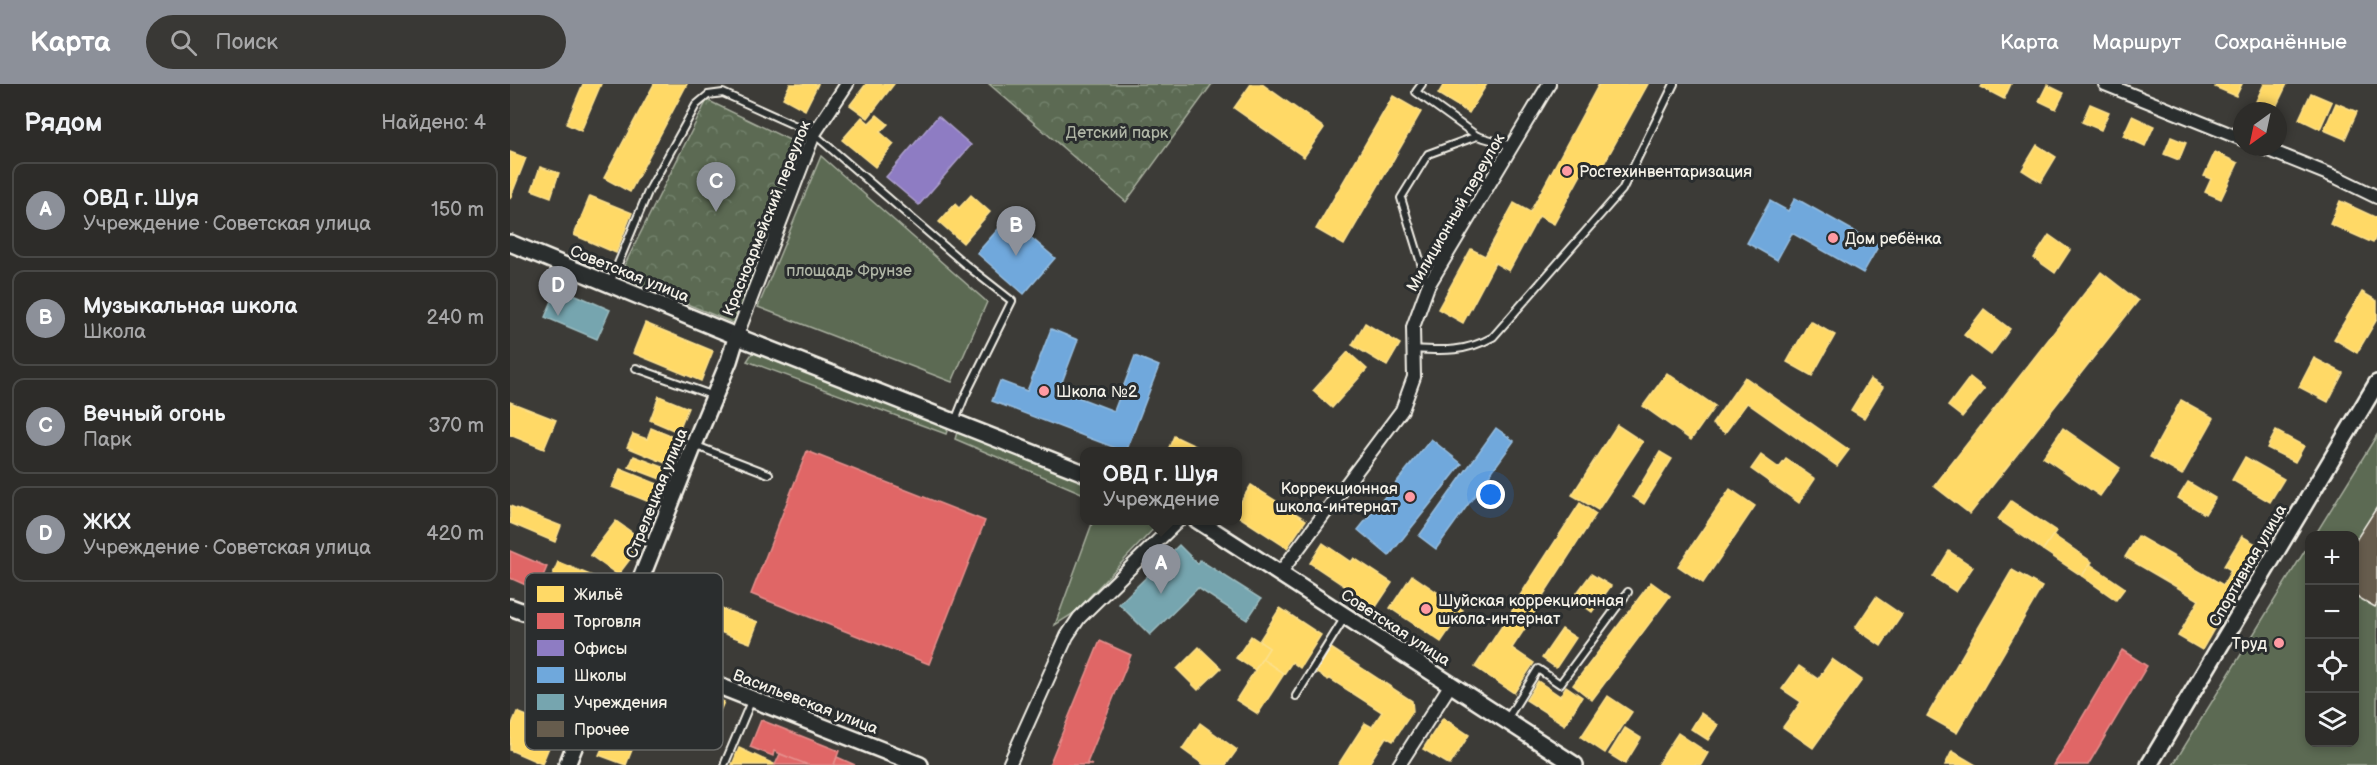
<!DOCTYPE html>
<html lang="ru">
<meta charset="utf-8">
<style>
:root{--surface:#2d2c29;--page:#393835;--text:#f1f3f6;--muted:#a7a7a8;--line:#484846;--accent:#8c9099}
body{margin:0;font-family:"Balsamiq Sans",sans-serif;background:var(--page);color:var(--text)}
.controls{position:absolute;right:18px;bottom:18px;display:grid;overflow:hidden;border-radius:12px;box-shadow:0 3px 9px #0003}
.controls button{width:54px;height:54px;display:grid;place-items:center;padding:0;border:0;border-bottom:2px solid var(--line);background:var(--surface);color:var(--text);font:30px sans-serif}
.compass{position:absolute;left:1723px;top:18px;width:54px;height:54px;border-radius:50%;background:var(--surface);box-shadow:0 3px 9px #0003;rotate:213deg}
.you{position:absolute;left:981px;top:411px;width:21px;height:21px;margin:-15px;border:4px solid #fff;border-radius:50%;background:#1a73e8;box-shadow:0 0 0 9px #1a73e833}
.badge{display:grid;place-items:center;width:39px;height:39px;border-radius:50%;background:var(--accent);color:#fff;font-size:20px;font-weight:700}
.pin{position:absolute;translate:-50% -50px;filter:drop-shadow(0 2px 3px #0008)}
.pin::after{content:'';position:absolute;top:32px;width:21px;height:18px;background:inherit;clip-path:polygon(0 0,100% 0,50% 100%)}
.popup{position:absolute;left:570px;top:363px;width:162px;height:78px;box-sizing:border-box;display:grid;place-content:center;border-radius:12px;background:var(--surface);filter:drop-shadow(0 2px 4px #0005);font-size:20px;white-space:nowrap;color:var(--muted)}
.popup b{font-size:22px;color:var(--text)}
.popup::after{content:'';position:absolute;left:50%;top:100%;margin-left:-12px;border:12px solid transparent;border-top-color:var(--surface)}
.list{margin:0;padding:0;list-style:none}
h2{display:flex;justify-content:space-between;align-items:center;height:78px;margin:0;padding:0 24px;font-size:26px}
h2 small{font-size:20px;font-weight:400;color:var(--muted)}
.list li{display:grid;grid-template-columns:39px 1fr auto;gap:18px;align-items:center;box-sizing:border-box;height:96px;margin:0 12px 12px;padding:0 12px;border:2px solid var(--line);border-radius:12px}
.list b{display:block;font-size:22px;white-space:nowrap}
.list p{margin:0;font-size:20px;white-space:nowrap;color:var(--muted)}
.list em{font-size:20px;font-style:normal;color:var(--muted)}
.icon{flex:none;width:33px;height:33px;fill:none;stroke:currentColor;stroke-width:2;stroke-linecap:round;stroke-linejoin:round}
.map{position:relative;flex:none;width:1867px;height:681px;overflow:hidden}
header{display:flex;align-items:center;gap:36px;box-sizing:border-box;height:84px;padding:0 30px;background:var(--accent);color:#fff}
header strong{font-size:28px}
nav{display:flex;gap:33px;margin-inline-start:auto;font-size:21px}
.search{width:420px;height:54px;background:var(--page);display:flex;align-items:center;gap:15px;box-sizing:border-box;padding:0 21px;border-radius:33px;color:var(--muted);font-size:22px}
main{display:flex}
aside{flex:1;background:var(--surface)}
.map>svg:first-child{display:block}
</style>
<header>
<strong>Карта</strong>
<div class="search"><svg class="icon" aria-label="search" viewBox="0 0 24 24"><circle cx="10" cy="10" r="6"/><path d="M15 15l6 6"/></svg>Поиск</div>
<nav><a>Карта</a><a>Маршрут</a><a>Сохранённые</a></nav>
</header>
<main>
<aside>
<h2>Рядом<small>Найдено: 4</small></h2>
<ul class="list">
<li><span class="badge">A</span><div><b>ОВД г. Шуя</b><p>Учреждение · Советская улица</p></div><em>150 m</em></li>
<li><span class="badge">B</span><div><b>Музыкальная школа</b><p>Школа</p></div><em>240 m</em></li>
<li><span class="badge">C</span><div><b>Вечный огонь</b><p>Парк</p></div><em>370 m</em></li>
<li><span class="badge">D</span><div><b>ЖКХ</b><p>Учреждение · Советская улица</p></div><em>420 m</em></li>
</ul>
</aside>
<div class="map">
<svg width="1867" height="681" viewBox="0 0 1867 681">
<defs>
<pattern id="park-crowns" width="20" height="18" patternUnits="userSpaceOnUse" patternTransform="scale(1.5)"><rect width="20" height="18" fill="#5b6b53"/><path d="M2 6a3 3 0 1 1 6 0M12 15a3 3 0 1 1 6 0" fill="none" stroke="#73816c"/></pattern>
</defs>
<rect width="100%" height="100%" fill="#3c3b37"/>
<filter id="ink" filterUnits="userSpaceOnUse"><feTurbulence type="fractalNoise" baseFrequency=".0167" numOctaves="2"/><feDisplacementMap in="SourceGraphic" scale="12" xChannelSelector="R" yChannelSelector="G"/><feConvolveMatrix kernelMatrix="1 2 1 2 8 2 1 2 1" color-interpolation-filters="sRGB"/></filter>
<g filter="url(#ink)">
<g fill="#5b6b53" stroke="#a8ae9e" stroke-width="1.5">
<polygon points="311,72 477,218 442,298 248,223"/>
<polygon points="245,265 439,341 436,350 237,277"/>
<polygon points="448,345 574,397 574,410 445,355"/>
<polygon points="1867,351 1867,681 1663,681 1799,460 1800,658 1844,658 1844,452 1805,451"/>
<polygon points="583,437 651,437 564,529 545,541"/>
</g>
<g fill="url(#park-crowns)" stroke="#a8ae9e" stroke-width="1.5">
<polygon points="479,0 702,0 616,118"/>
<polygon points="197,16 294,63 228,241 109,192"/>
</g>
<g fill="#ffd966" stroke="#fce08d" stroke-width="1.5">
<polygon points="73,0 91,0 71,47 56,40"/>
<polygon points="144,0 177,0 120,108 94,94"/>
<polygon points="280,0 308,0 295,26 273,14"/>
<polygon points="356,0 384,0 358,34 340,21"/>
<polygon points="741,0 752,0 814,44 794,73 724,24"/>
<polygon points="934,0 977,0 959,29 928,10"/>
<polygon points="1089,0 1138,0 1091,85 1078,78 1044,140 1029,132 999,187 985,179 953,239 928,225 961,165 975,172 1004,119 1020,128"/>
<polygon points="1473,0 1501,0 1494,15 1471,3"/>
<polygon points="1706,0 1732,0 1726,12 1705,3"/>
<polygon points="1754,0 1777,0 1765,25 1746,17"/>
<polygon points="1537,1 1554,9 1546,25 1529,17"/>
<polygon points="1801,9 1822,18 1810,45 1789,35"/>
<polygon points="883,12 911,28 834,161 806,145"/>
<polygon points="1826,19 1847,28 1835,55 1814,46"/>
<polygon points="1580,20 1599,28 1591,46 1572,38"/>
<polygon points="367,31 378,40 370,48 384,60 365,83 332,56 352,33 359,39"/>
<polygon points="1622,32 1644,42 1635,62 1613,52"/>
<polygon points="1661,53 1676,59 1669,76 1654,70"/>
<polygon points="1527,61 1546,73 1531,98 1512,86"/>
<polygon points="0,68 16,74 0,115"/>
<polygon points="1705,68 1728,79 1711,115 1695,108 1701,95 1694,92"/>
<polygon points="30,83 49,89 41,113 22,106"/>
<polygon points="461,111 480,128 453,159 429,138 445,120 449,124"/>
<polygon points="80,112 122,129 106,169 64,151"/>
<polygon points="1830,117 1867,134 1867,150 1863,159 1820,140"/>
<polygon points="1539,151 1560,166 1545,189 1524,174"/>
<polygon points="1591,188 1628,217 1460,430 1424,402"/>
<polygon points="1852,208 1867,217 1867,235 1847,269 1824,255"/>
<polygon points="1474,225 1500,245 1481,271 1454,251"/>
<polygon points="1300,237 1325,251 1302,292 1277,278"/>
<polygon points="135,239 203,267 191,297 123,269"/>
<polygon points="855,239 890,260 877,282 842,261"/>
<polygon points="838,268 857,285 822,324 803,307"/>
<polygon points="1804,274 1833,289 1818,318 1789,303"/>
<polygon points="1157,289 1205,322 1181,356 1133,322"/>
<polygon points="1235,293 1339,366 1327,382 1237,319 1215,349 1202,340"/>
<polygon points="1460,293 1475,305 1452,333 1438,322"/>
<polygon points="1360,295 1373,303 1354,334 1341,326"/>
<polygon points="149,312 178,324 168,348 140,336"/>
<polygon points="1671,316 1704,334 1672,391 1640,373"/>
<polygon points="0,318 46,336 34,365 0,351"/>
<polygon points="1107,341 1133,358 1088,426 1062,411"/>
<polygon points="141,344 170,356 160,381 117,363 123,350 137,355"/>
<polygon points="1553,344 1610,384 1590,412 1533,373"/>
<polygon points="1766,347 1794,362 1785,378 1757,364"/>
<polygon points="664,352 698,368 657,368"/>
<polygon points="1150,368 1162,375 1134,420 1123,413"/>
<polygon points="1251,371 1269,384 1276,375 1305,395 1289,419 1241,385"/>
<polygon points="124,372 158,385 153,396 119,383"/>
<polygon points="1735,373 1774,395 1760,418 1722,396"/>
<polygon points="110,385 155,403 147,421 102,403"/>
<polygon points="1678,398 1705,414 1695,430 1668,414"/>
<polygon points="741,401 796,436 777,464 728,432 728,422"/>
<polygon points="1220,405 1245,422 1193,499 1168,482"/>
<polygon points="1501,417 1546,447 1533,466 1488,435"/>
<polygon points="1070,419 1086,430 1025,524 1009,513"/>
<polygon points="0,422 51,442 45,458 0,439"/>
<polygon points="106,437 134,457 108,491 80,471"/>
<polygon points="1543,451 1582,478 1572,492 1533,466"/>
<polygon points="1628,452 1713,501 1721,486 1714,482 1732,452 1751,463 1692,566 1668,552 1689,516 1615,473"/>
<polygon points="813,459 841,478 844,474 882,499 866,523 800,479"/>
<polygon points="1439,467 1463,483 1446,508 1423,493"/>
<polygon points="48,478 102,500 89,531 35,509"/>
<polygon points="1580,480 1615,504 1606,516 1572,492"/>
<polygon points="1502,486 1532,503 1447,649 1417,632"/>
<polygon points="1081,490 1101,502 1082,528 1063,514"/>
<polygon points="902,491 953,526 931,558 880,524"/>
<polygon points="1141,498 1160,512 1082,616 1063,601"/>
<polygon points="1366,513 1392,531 1371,562 1345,544"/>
<polygon points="1009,516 1026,528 1002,564 1024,579 1004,609 965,583"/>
<polygon points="202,521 248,538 240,559 194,542"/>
<polygon points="770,524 811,551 790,584 782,578 774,590 752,575 759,564 749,557"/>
<polygon points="1052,545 1066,554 1046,584 1032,574"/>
<polygon points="741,552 759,564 745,586 726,574"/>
<polygon points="46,556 77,569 65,598 34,585"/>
<polygon points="689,563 711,584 688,606 667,585"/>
<polygon points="821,564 902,617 903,627 883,657 876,653 858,681 828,681 855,639 862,643 872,628 819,594 818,596 805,588"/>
<polygon points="752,575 774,590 748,630 726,616"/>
<polygon points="1322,575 1352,596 1303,664 1273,643 1291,618 1272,605 1289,582 1308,595"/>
<polygon points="122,589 167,609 154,638 109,619"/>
<polygon points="1028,597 1050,612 1056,602 1072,613 1055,641 1016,616"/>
<polygon points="178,602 214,618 201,647 165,631"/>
<polygon points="1098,612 1122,628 1095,669 1071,653"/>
<polygon points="7,628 47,644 32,680 0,666 0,645"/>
<polygon points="1191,629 1208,641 1198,656 1181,645"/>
<polygon points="933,634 959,651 940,681 913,665"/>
<polygon points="690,639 727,666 716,681 694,681 672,665"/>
<polygon points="1115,644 1131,654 1115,680 1099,670"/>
<polygon points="1168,649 1198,669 1191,681 1147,681"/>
<polygon points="98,651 124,661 116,681 89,671"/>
<polygon points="229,664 266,681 222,681"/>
<polygon points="1442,667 1466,681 1435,681"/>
</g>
<g fill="#e06666" stroke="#e6908d" stroke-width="1.5">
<polygon points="297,367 475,437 419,580 241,510"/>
<polygon points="0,467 37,483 27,506 0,494"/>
<polygon points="590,557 621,571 577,679 582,681 539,681"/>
<polygon points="1612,566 1637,582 1578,681 1544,681"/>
<polygon points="251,636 329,667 324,681 296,681 264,667 263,672 240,663"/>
<polygon points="270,670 296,680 296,681 265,681"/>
<polygon points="327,673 345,681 324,681"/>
</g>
<polygon fill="#8e7cc3" stroke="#ad9fce" stroke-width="1.5" points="428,32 461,61 409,121 376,93"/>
<g fill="#6fa8dc" stroke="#97bee0" stroke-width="1.5">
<polygon points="1285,114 1369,161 1353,189 1282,149 1267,176 1237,159 1260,117 1278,127"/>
<polygon points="498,134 545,174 514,210 467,169"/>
<polygon points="541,245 568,256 549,306 604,327 625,272 649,282 616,368 482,317 490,297 517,307"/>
<polygon points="986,344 1004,357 926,465 909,452"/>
<polygon points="921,355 952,380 879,472 848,446"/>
</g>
<g fill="#76a5af" stroke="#9cbcc0" stroke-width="1.5">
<polygon points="48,203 100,226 87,255 35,233"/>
<polygon points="669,461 688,480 690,476 751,515 737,536 688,504 640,551 609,520"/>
</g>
<polygon fill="#665c4d" stroke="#f4f1e8" stroke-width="1.5" points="1867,423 1867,519 1865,523 1844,511 1844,459"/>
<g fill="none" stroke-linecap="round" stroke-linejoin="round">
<defs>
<g id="service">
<polyline points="912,0 906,8 967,52"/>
<polyline points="100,199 138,108 186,21 198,11 213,9 304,50 456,181 502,217 455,312 445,337"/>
<polyline points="918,202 891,114 918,70 967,52 1002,62"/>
<path d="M903 265C934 267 956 268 983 253L1112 106 1164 0"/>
<polyline points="126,284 204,312"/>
<polyline points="184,361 259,390"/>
<polyline points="786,612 835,533"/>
<polyline points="997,635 1028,585 1050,600 1118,508"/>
<polyline points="215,679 239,622"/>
</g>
<g id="minor">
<polyline points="1595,0 1732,55"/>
<polyline points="1751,63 1828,94 1867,113"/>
<polyline points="227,251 304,50 337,0"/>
<polyline points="770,489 892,326 904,293 903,243 918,202 1039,0"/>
<polyline points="499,681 557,552 569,534 669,436"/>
<polyline points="889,681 941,600"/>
</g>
<g id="tertiary">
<polyline points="0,159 238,257 574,389"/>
<polyline points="687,436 1065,681"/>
<polyline points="0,523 120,567 410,681"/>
<polyline points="57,681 184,361 219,277 227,251"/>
<polyline points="1639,681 1867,299"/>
</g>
</defs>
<use href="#service" stroke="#f4f1e8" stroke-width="10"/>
<use href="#minor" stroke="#f4f1e8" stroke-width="16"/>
<use href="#tertiary" stroke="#f4f1e8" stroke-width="20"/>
<use href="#service" stroke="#2a2d2e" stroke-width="6"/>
<use href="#minor" stroke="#2a2d2e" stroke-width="12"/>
<use href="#tertiary" stroke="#2a2d2e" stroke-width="15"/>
</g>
</g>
<g fill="#ff9aa2" stroke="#2a2d2e" stroke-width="2">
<circle cx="1057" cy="87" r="6"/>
<circle cx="1323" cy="154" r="6"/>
<circle cx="534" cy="307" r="6"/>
<circle cx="900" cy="413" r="6"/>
<circle cx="916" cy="525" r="6"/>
<circle cx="1769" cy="559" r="6"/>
</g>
<g text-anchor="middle" stroke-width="6" stroke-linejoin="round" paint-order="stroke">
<g font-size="16" fill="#afb5a5" stroke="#2a2d2e">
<text x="607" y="54">Детский парк</text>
<text x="339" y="192">площадь Фрунзе</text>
</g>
<g font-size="16" fill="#f4f1e8" stroke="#2a2d2e" text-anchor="start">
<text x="1069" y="93">Ростехинвентаризация</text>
<text x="1335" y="160">Дом ребёнка</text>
<text x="546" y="313">Школа №2</text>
<text x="888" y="410" text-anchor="end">Коррекционная<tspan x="888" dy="18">школа-интернат</tspan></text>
<text x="928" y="522">Шуйская коррекционная<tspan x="928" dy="18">школа-интернат</tspan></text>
<text x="1757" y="565" text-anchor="end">Труд</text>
</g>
<g font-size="16" fill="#f4f1e8" stroke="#2a2d2e">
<text transform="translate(945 128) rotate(-60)" y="6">Милиционный переулок</text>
<text transform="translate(256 134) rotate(-68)" y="6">Красноармейский переулок</text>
<text transform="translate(120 189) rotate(22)" y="6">Советская улица</text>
<text transform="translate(146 409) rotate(-68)" y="6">Стрелецкая улица</text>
<text transform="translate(1737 481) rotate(-60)" y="6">Спортивная улица</text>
<text transform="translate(886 543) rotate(33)" y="6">Советская улица</text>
<text transform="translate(296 617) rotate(21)" y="6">Васильевская улица</text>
</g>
</g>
<rect x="15" y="489" width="198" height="177" rx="9" fill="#2a2d2e" stroke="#676866" stroke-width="1.5"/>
<rect x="27" y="502" width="27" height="16" fill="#ffd966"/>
<rect x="27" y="529" width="27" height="16" fill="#e06666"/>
<rect x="27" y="556" width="27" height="16" fill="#8e7cc3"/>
<rect x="27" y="583" width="27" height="16" fill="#6fa8dc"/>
<rect x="27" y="610" width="27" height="16" fill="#76a5af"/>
<rect x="27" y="637" width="27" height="16" fill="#665c4d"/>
<g font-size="16" fill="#f4f1e8">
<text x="64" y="516">Жильё</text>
<text x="64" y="543">Торговля</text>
<text x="64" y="570">Офисы</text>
<text x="64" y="597">Школы</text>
<text x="64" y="624">Учреждения</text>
<text x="64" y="651">Прочее</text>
</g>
</svg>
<div class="controls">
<button>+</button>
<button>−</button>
<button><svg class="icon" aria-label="locate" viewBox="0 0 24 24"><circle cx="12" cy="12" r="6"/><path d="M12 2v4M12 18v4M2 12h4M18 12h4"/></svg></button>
<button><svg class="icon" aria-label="layers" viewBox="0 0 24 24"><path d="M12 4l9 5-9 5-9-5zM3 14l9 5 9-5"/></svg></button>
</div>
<svg class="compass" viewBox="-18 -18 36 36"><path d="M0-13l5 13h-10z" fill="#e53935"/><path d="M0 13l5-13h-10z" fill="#a7a7a8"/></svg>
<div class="you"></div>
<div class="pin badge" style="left:651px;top:510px">A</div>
<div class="popup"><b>ОВД г. Шуя</b>Учреждение</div>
<div class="pin badge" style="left:506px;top:172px">B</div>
<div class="pin badge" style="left:206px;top:128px">C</div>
<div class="pin badge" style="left:48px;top:232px">D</div>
</div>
</main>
